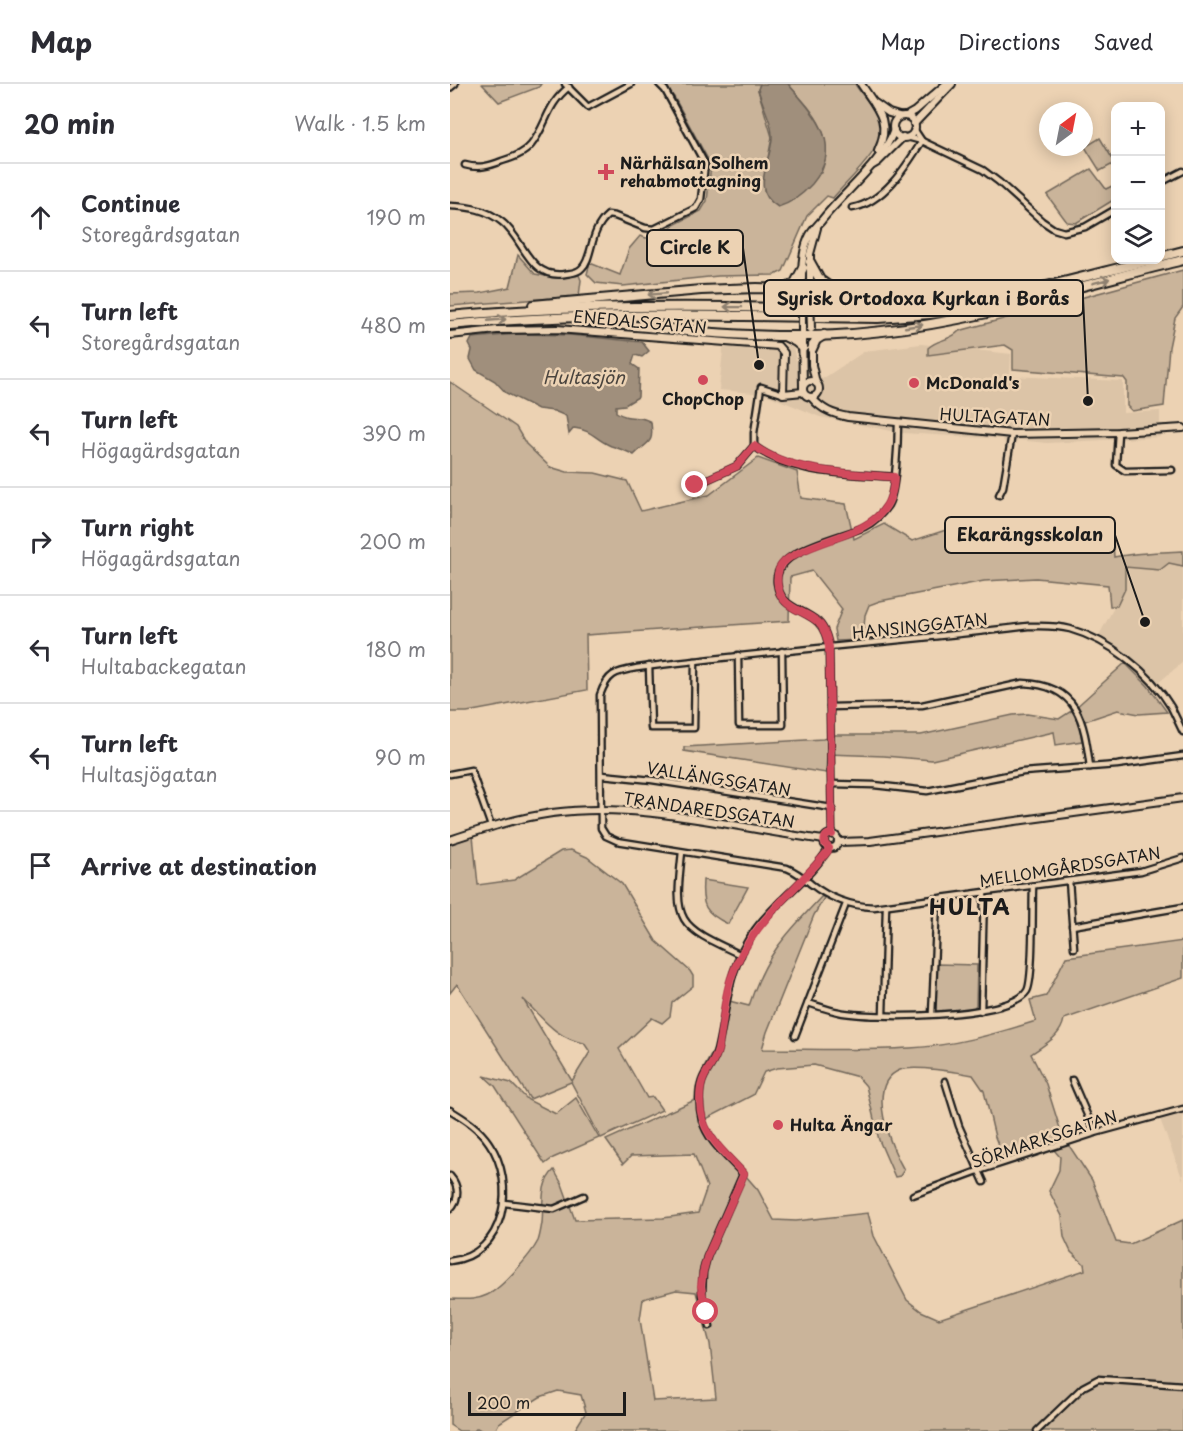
<!DOCTYPE html>
<meta charset="utf-8">
<style>
:root{--surface:#fff;--page:#f7f7f7;--text:#2b2b33;--muted:#7c7c81;--line:#e1e1e2}
body{margin:0;font-family:"Playpen Sans",sans-serif;background:var(--page);color:var(--text)}
.controls{position:absolute;right:18px;top:18px;display:grid;overflow:hidden;border-radius:12px;box-shadow:0 3px 15px #0003}
.controls button{width:54px;height:54px;display:grid;place-items:center;padding:0;border:0;border-bottom:2px solid var(--line);background:var(--surface);color:var(--text);font:30px sans-serif}
.compass{position:absolute;left:589px;top:18px;width:54px;height:54px;border-radius:50%;background:var(--surface);box-shadow:0 3px 15px #0003;rotate:32deg}
.scale{position:absolute;left:18px;bottom:15px;width:158px;box-sizing:border-box;padding-left:6px;border:3px solid #1c1c1c;border-top:0;font-size:16px;line-height:21px;white-space:nowrap;color:#1c1c1c;-webkit-text-stroke:4px #ecd2b3;paint-order:stroke}
.stop{position:absolute;width:18px;height:18px;margin:-14px;border:4px solid #d1495b;border-radius:50%;background:#fff}
.stop.end{background:#d1495b;border-color:#fff;box-shadow:0 2px 6px #0008}
.list{margin:0;padding:0;list-style:none}
h2{display:flex;justify-content:space-between;align-items:center;height:78px;margin:0;padding:0 24px;font-size:26px}
h2 small{font-size:20px;font-weight:400;color:var(--muted)}
.list li{display:grid;grid-template-columns:39px 1fr auto;gap:18px;align-items:center;box-sizing:border-box;height:108px;padding:0 24px;border-top:2px solid var(--line)}
.list b{display:block;font-size:22px;white-space:nowrap}
.list p{margin:0;font-size:20px;white-space:nowrap;color:var(--muted)}
.list em{font-size:20px;font-style:normal;color:var(--muted)}
.icon{flex:none;width:33px;height:33px;fill:none;stroke:currentColor;stroke-width:2;stroke-linecap:round;stroke-linejoin:round}
.map{position:relative;flex:none;width:733px;height:1347px;overflow:hidden}
header{display:flex;align-items:center;gap:36px;box-sizing:border-box;height:84px;padding:0 30px;background:var(--surface);border-bottom:2px solid var(--line)}
header strong{font-size:28px}
nav{display:flex;gap:33px;margin-inline-start:auto;font-size:21px}
main{display:flex}
aside{flex:1;background:var(--surface)}
.map>svg:first-child{display:block}
</style>
<header>
<strong>Map</strong>
<nav><a>Map</a><a>Directions</a><a>Saved</a></nav>
</header>
<main>
<aside>
<h2>20 min<small>Walk · 1.5 km</small></h2>
<ul class="list">
<li><svg class="icon" aria-label="ahead" viewBox="0 0 24 24"><path d="M12 20V5M6 11l6-6 6 6"/></svg><div><b>Continue</b><p>Storegårdsgatan</p></div><em>190 m</em></li>
<li><svg class="icon" aria-label="left" viewBox="0 0 24 24"><path d="M17 20v-9H6M10 6l-5 5 5 5"/></svg><div><b>Turn left</b><p>Storegårdsgatan</p></div><em>480 m</em></li>
<li><svg class="icon" aria-label="left" viewBox="0 0 24 24"><path d="M17 20v-9H6M10 6l-5 5 5 5"/></svg><div><b>Turn left</b><p>Högagärdsgatan</p></div><em>390 m</em></li>
<li><svg class="icon" aria-label="right" viewBox="0 0 24 24"><path d="M7 20v-9h11M14 6l5 5-5 5"/></svg><div><b>Turn right</b><p>Högagärdsgatan</p></div><em>200 m</em></li>
<li><svg class="icon" aria-label="left" viewBox="0 0 24 24"><path d="M17 20v-9H6M10 6l-5 5 5 5"/></svg><div><b>Turn left</b><p>Hultabackegatan</p></div><em>180 m</em></li>
<li><svg class="icon" aria-label="left" viewBox="0 0 24 24"><path d="M17 20v-9H6M10 6l-5 5 5 5"/></svg><div><b>Turn left</b><p>Hultasjögatan</p></div><em>90 m</em></li>
<li><svg class="icon" aria-label="arrive" viewBox="0 0 24 24"><path d="M6 21V4h12l-3 4 3 4H6"/></svg><div><b>Arrive at destination</b></div></li>
</ul>
</aside>
<div class="map">
<svg width="733" height="1347" viewBox="0 0 733 1347">
<rect width="100%" height="100%" fill="#ecd2b3"/>
<filter id="ink" filterUnits="userSpaceOnUse"><feTurbulence type="fractalNoise" baseFrequency=".0167" numOctaves="2"/><feDisplacementMap in="SourceGraphic" scale="12" xChannelSelector="R" yChannelSelector="G"/><feConvolveMatrix kernelMatrix="1 2 1 2 8 2 1 2 1" color-interpolation-filters="sRGB"/></filter>
<g filter="url(#ink)">
<g fill="#dcc4a7">
<polygon points="274,256 322,258 343,263 350,294 374,294 415,267 471,260 561,270 560,292 673,297 673,329 710,327 710,353 597,359 568,356 566,360 555,360 553,355 452,349 370,333 315,310 269,306"/>
<polygon points="719,479 733,482 733,578 708,599 693,583 672,567 648,553 674,505 674,482 710,486"/>
<polygon points="733,1028 733,1096 710,1035"/>
</g>
<g fill="#cab49a" stroke="#73685b" stroke-width="1.5" fill-rule="evenodd">
<polygon points="32,0 91,0 89,3 49,18"/>
<path d="M212 0H310L308 6 322 53 314 95V107L371 89C387 51 362 27 338 0H405C413 13 427 26 431 40 437 63 396 98 383 114L377 112 357 132 333 187 325 191 268 192 173 202 146 199 137 190 140 179 170 191 179 165 190 152 196 154 212 152 222 142 251 127 257 117 261 81 224 13Z"/>
<polygon points="650,54 665,79 650,87 635,63"/>
<polygon points="641,85 656,105 664,101 665,115 626,139 617,138 597,111"/>
<polygon points="68,171 85,190 106,194 129,191 131,196 129,212 0,222 0,210 30,209 60,203"/>
<path d="M733 186V223L725 234 719 263 714 322 682 327 677 322V298L674 294 563 285V266L555 261 478 271V264C487 255 500 257 509 247Z"/>
<path d="M0 298 66 343 76 360 100 383 117 388 145 389 177 397 191 427 259 411 308 374 347 388 351 414 396 420 404 455 434 440 462 457 530 435H538L550 443 652 440 654 458 663 457 664 473C689 468 708 468 733 467V482L719 479 710 486 675 483V505L667 522H660L658 501 586 494 534 497 430 517 419 521 415 531 413 556 386 557 384 545 392 525 362 487 340 493 339 537 136 551 137 606 17 628H0Z"/>
<polygon points="675,579 698,602 717,628 689,630 668,626 629,639 632,657 606,661 604,648 482,676 434,672 377,670 376,689 234,667 234,663 373,655 385,651 471,651 563,631 577,630 609,635 623,626"/>
<path d="M23 752 28 801 64 796 111 767 121 766 137 773 172 800 206 857 240 887 243 892V902L222 919 220 932 212 939 202 934 169 965 197 1014 203 1013 212 1026 151 1054 121 998 80 1015 7 900 0 909V760ZM73 915C92 933 106 955 134 959L140 968 122 997Z"/>
<path d="M253 796 298 803 278 840C255 829 251 822 253 796Z"/>
<path d="M372 812 374 814 364 831 317 948 312 965C361 965 411 967 460 964 503 962 545 950 586 937L580 916 596 912 616 873 733 857V894L614 935C611 953 595 960 581 970L596 1000 612 1051 642 1096 666 1158 680 1160 733 1136V1347H124L136 1328 131 1311 108 1307 90 1313 49 1339 45 1347H32L27 1344 24 1347H9L0 1341V1215C13 1215 25 1217 37 1211 51 1205 81 1171 88 1157 90 1152 91 1144 92 1139 94 1119 89 1101 104 1086L112 1100 125 1136 213 1134 248 1129 257 1103 244 1070 181 1072 173 1080 156 1056 245 1016C244 994 257 981 265 963 271 948 276 933 279 917L299 922C315 871 336 850 372 812ZM364 981 408 993 416 1002 429 1056 445 1093 450 1092 454 1086C441 1064 414 1000 450 986 463 981 508 988 523 991L534 1007 545 1053 553 1073 599 1060 610 1073 609 1086 599 1107 612 1132 614 1153 621 1168 634 1180 635 1186 489 1235 471 1227 457 1216 424 1152 418 1129 346 1137 324 1136 308 1106 275 1068 254 1036 303 1011 314 988 327 984ZM226 1206 246 1208 260 1260 266 1314 203 1317 190 1235 193 1215Z"/>
<polygon points="486,880 527,881 526,921 523,925 484,927"/>
<polygon points="34,992 61,999 78,1016 106,1030 126,1014 149,1054 103,1074 95,1080 45,1002"/>
</g>
<g fill="#a08f7c" stroke="#6b6156" stroke-width="1.5">
<path d="M310 0H338C365 31 395 61 362 100 352 111 342 119 328 123 300 106 320 80 322 55 323 39 312 21 308 5Z"/>
<path d="M68 250 120 251 192 258 199 267 192 273 185 271 182 280 189 285 188 313 175 321 166 322V328C181 338 187 329 201 338 204 362 198 356 184 371 176 366 170 365 161 362 146 356 142 346 124 344L119 350 116 332 104 327 88 325 56 309 45 297 26 286 20 275 22 266 19 260 22 254Z"/>
</g>
<g fill="none" stroke-linecap="round" stroke-linejoin="round">
<defs>
<g id="street">
<polyline points="115,0 138,23 181,0"/>
<polyline points="0,4 5,0"/>
<polyline points="464,45 472,57"/>
<polyline points="457,53 472,57 533,86 549,98 592,137 604,145 614,148 635,143 666,125"/>
<path d="M15 81C29 85 39 82 52 77 62 74 74 70 81 61 97 41 96 21 119 3"/>
<polyline points="710,99 733,87"/>
<path d="M0 122C20 123 36 125 52 138 74 155 79 196 115 190 121 189 128 189 132 184 143 174 139 147 158 131L165 132 195 144 204 145 246 124 251 115 255 80 215 6 209 0"/>
<path d="M402 124C433 119 456 83 472 57"/>
<polyline points="668,348 666,381 675,387 722,386"/>
<path d="M304 362C342 391 398 389 444 393"/>
<polyline points="245,401 287,382 304,362 304,349 311,303 333,310"/>
<polyline points="549,411 553,403 562,350"/>
<polyline points="288,571 289,641 333,641 332,567"/>
<polyline points="199,582 201,644 244,644 245,577"/>
<path d="M380 623 472 621 573 599C628 601 634 636 640 683"/>
<path d="M733 648C729 640 725 631 721 623 700 588 659 556 620 545 606 541 592 542 578 542 448 558 317 567 187 584 165 588 158 589 150 611L151 744 156 752 167 757 337 784C347 788 353 793 361 800 380 815 400 822 424 823L691 787 733 774"/>
<polyline points="0,690 21,686 41,742"/>
<polyline points="152,691 202,696 382,724"/>
<polyline points="382,700 424,701 477,707 573,688 667,681 733,672"/>
<path d="M382 750 379 563C377 554 375 545 368 538 352 524 330 524 327 499 323 465 390 454 414 443 424 438 432 430 438 421 446 407 448 357 448 339"/>
<path d="M232 768C224 839 226 841 291 871"/>
<polyline points="619,797 624,864"/>
<polyline points="622,842 733,823"/>
<path d="M358 919C368 922 379 926 389 928 420 935 560 935 577 907 584 895 582 821 583 802"/>
<polyline points="531,927 534,809"/>
<polyline points="482,930 487,816"/>
<polyline points="433,931 436,823"/>
<polyline points="345,952 396,820"/>
<polyline points="622,996 645,1049"/>
<polyline points="495,997 509,1042 534,1098"/>
<path d="M0 1026C15 1035 29 1044 39 1059 67 1099 56 1171 0 1177"/>
<path d="M0 1092C9 1102 10 1115 0 1125"/>
<polyline points="463,1111 528,1087 645,1049 733,1025"/>
<polyline points="54,1119 104,1125 134,1112"/>
<path d="M260 1242 252 1211 253 1188 257 1173 293 1090C279 1074 258 1058 252 1036 249 1024 248 1006 253 995 257 985 265 978 267 967 278 922 276 886 305 846 327 816 360 795 379 764"/>
<polyline points="587,1347 633,1303 648,1295 733,1301"/>
</g>
<g id="secondary">
<path d="M411 0C427 24 442 38 428 67"/>
<polyline points="425,19 439,29 449,32"/>
<polyline points="456,32 465,27 496,0"/>
<circle cx="454" cy="43" r="11"/>
<polyline points="464,40 502,0"/>
<polyline points="423,81 428,78 453,53"/>
<path d="M352 209C352 191 351 171 358 155 361 147 367 142 372 136 393 109 433 78 444 46"/>
<polyline points="360,210 360,170 367,144"/>
<polyline points="352,244 353,303"/>
<polyline points="0,251 47,246 107,245 328,262 334,269 333,310 353,308"/>
<polyline points="362,261 362,281 366,299"/>
<circle cx="361" cy="305" r="8"/>
<path d="M362 314C372 326 383 330 398 333L562 350 668 348 733 344"/>
<circle cx="381" cy="757" r="7"/>
<path d="M0 756C33 745 67 734 102 729 193 717 284 744 374 756"/>
<polyline points="389,758 420,757 733,714"/>
</g>
<g id="highway">
<polyline points="710,173 733,167"/>
<polyline points="360,178 370,196 384,206"/>
<polyline points="337,204 345,199 353,184"/>
<polyline points="83,221 251,206 307,204 480,210 556,207"/>
<path d="M0 232C94 223 188 222 282 223 350 224 419 227 487 221 559 215 631 193 701 176"/>
<path d="M128 236C205 244 282 253 360 252 427 251 497 239 563 223"/>
<path d="M0 241C142 227 285 232 428 234 471 231 513 228 555 220 615 209 674 190 733 176"/>
<polyline points="336,253 346,258 353,264"/>
<polyline points="362,265 366,256 374,251"/>
</g>
</defs>
<use href="#street" stroke="#1c1c1c" stroke-width="9"/>
<use href="#secondary" stroke="#1c1c1c" stroke-width="10"/>
<use href="#highway" stroke="#1c1c1c" stroke-width="12"/>
<use href="#street" stroke="#ecd2b3" stroke-width="4.5"/>
<use href="#secondary" stroke="#ecd2b3" stroke-width="6"/>
<use href="#highway" stroke="#ecd2b3" stroke-width="8"/>
<defs>
<g id="secondary-bridge">
<polyline points="360,211 361,245"/>
<polyline points="352,212 352,244"/>
</g>
</defs>
<use href="#secondary-bridge" stroke="#1c1c1c" stroke-width="10" stroke-linecap="butt"/>
<use href="#secondary-bridge" stroke="#ecd2b3" stroke-width="6"/>
</g>
<defs><path id="oneway-shaft" d="M-6 0H5M1.5-3L5.5 0L1.5 3" fill="none" stroke-width="1.6" stroke-linecap="round" stroke-linejoin="round" transform="scale(1.5)"/></defs>
<g stroke="#8e806f">
<use href="#oneway-shaft" transform="translate(651 197) rotate(-15)"/>
<use href="#oneway-shaft" transform="translate(207 210) rotate(175)"/>
<use href="#oneway-shaft" transform="translate(283 223) rotate(-179)"/>
<use href="#oneway-shaft" transform="translate(47 236) rotate(-5)"/>
<use href="#oneway-shaft" transform="translate(464 242) rotate(-8)"/>
</g>
</g>
<g fill="none" stroke-linecap="round" stroke-linejoin="round" filter="url(#ink)">
<path stroke="#d1495b" stroke-width="8" d="M245 401 287 382 304 362C341 389 399 389 444 393 443 447 388 449 350 468 342 472 333 476 329 485 327 491 327 497 328 503 332 525 354 526 368 538 375 545 377 554 379 563L382 750C376 750 373 754 375 760L379 764 378 767C343 809 299 841 281 894 273 917 273 943 268 966 265 979 255 987 252 999 250 1005 250 1011 250 1017 250 1050 274 1068 294 1090L257 1173 253 1188 251 1202 256 1228"/>
</g>
<g fill="#d1495b" stroke="#ecd2b3" stroke-width="2">
<path d="M153 79h6v6h6v6h-6v6h-6v-6h-6v-6h6z"/>
<circle cx="253" cy="296" r="6"/>
<circle cx="464" cy="299" r="6"/>
<circle cx="328" cy="1041" r="6"/>
</g>
<g text-anchor="middle" stroke-width="5" stroke-linejoin="round" paint-order="stroke">
<g font-size="16" font-weight="bold" fill="#1c1c1c" stroke="#ecd2b3" text-anchor="start">
<text x="170" y="85">Närhälsan Solhem<tspan x="170" dy="18">rehabmottagning</tspan></text>
<text x="476" y="305">McDonald's</text>
<text x="253" y="321" text-anchor="middle">ChopChop</text>
<text x="340" y="1047">Hulta Ängar</text>
</g>
<g font-size="16" fill="#1c1c1c" stroke="#ecd2b3">
<text transform="translate(190 238) rotate(5)" y="6">ENEDALSGATAN</text>
<text transform="translate(545 333) rotate(3)" y="6">HULTAGATAN</text>
<text transform="translate(470 542) rotate(-6)" y="6">HANSINGGATAN</text>
<text transform="translate(269 695) rotate(9)" y="6">VALLÄNGSGATAN</text>
<text transform="translate(259 726) rotate(8)" y="6">TRANDAREDSGATAN</text>
<text transform="translate(620 783) rotate(-9)" y="6">MELLOMGÅRDSGATAN</text>
<text transform="translate(594 1055) rotate(-18)" y="6">SÖRMARKSGATAN</text>
</g>
<g font-size="18" font-style="italic" fill="#4a443e" stroke="#ecd2b3">
<text x="134" y="300">Hultasjön</text>
</g>
<g font-size="22" font-weight="bold" letter-spacing="1.5" fill="#1c1c1c" stroke="#ecd2b3">
<text x="520" y="831">HULTA</text>
</g>
</g>
<path fill="none" stroke="#1c1c1c" stroke-width="2" d="M309 281L293 164M638 317L633 214M695 538L665 451"/>
<g fill="#1c1c1c" stroke="#ecd2b3" stroke-width="2">
<circle cx="309" cy="281" r="6"/>
<circle cx="638" cy="317" r="6"/>
<circle cx="695" cy="538" r="6"/>
</g>
<g fill="#ecd2b3" stroke="#1c1c1c" stroke-width="2">
<rect x="197" y="146" width="96" height="36" rx="6"/>
<rect x="314" y="196" width="319" height="36" rx="6"/>
<rect x="495" y="433" width="170" height="36" rx="6"/>
</g>
<g font-size="18" text-anchor="middle" font-weight="bold" fill="#1c1c1c">
<text x="245" y="170">Circle K</text>
<text x="473" y="221">Syrisk Ortodoxa Kyrkan i Borås</text>
<text x="580" y="457">Ekarängsskolan</text>
</g>
</svg>
<div class="controls">
<button>+</button>
<button>−</button>
<button><svg class="icon" aria-label="layers" viewBox="0 0 24 24"><path d="M12 4l9 5-9 5-9-5zM3 14l9 5 9-5"/></svg></button>
</div>
<svg class="compass" viewBox="-18 -18 36 36"><path d="M0-13l5 13h-10z" fill="#e53935"/><path d="M0 13l5-13h-10z" fill="#7c7c81"/></svg>
<div class="scale">200 m</div>
<div class="stop" style="left:256px;top:1228px"></div>
<div class="stop end" style="left:245px;top:401px"></div>
</div>
</main>
